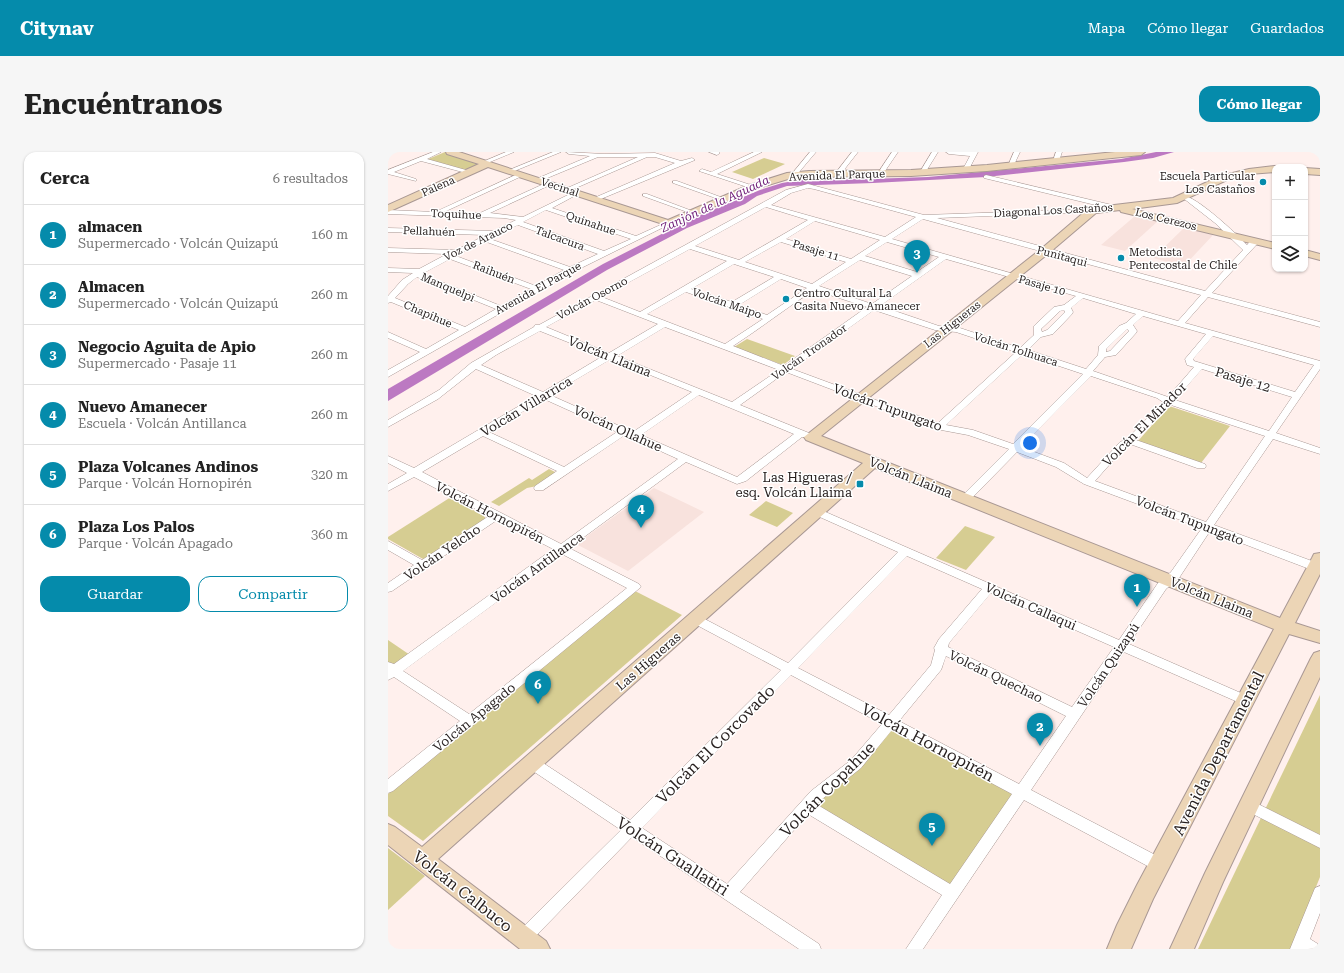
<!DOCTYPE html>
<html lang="es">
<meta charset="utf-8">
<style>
:root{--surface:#fff;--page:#f6f6f6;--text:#222;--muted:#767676;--line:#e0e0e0;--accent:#058bab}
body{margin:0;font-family:"Roboto Serif",serif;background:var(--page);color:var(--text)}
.controls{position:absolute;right:12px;top:12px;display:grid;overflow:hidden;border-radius:8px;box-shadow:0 1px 3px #0004}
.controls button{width:36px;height:36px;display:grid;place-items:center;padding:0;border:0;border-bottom:1px solid var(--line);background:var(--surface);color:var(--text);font:20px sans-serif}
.you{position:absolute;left:642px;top:291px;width:14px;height:14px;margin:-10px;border:3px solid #fff;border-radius:50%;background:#1a73e8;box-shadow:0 0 0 6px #1a73e833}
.badge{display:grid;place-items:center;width:26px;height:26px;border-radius:50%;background:var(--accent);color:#fff;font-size:13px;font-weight:700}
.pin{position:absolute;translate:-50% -33px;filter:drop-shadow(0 1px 2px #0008)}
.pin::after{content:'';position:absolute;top:21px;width:14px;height:12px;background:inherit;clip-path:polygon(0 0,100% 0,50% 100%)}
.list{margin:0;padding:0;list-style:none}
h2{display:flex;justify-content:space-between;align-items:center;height:52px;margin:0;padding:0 16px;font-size:17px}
h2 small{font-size:13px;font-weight:400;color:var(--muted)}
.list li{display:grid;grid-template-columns:26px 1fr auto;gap:12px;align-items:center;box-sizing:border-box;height:60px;padding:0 16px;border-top:1px solid var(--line)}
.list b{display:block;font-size:15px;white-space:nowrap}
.list p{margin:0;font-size:13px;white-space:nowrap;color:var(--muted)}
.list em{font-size:13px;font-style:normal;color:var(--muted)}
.actions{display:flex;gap:8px;padding:12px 16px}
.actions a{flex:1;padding:9px 0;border:1px solid var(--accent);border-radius:12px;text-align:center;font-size:14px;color:var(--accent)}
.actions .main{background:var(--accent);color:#fff}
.icon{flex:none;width:22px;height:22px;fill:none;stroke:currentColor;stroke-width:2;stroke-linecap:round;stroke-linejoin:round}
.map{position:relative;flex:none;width:932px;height:797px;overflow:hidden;border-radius:12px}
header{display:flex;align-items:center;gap:24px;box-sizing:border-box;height:56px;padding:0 20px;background:var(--accent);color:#fff}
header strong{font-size:19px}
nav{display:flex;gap:22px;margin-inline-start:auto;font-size:14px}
.intro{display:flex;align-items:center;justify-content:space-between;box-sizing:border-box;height:96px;padding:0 24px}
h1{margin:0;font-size:28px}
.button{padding:10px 18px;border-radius:12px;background:var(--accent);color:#fff;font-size:14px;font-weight:700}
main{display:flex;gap:24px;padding:0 24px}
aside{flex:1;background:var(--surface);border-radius:12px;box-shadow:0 1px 3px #0004}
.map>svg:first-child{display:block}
</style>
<header>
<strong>Citynav</strong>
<nav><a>Mapa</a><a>Cómo llegar</a><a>Guardados</a></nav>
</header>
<div class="intro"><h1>Encuéntranos</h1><a class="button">Cómo llegar</a></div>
<main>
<aside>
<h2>Cerca<small>6 resultados</small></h2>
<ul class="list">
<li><span class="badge">1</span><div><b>almacen</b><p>Supermercado · Volcán Quizapú</p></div><em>160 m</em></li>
<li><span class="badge">2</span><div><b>Almacen</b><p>Supermercado · Volcán Quizapú</p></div><em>260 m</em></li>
<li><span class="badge">3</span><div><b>Negocio Aguita de Apio</b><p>Supermercado · Pasaje 11</p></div><em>260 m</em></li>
<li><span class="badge">4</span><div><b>Nuevo Amanecer</b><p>Escuela · Volcán Antillanca</p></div><em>260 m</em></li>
<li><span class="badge">5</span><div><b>Plaza Volcanes Andinos</b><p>Parque · Volcán Hornopirén</p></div><em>320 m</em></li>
<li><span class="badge">6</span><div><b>Plaza Los Palos</b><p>Parque · Volcán Apagado</p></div><em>360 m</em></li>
</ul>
<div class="actions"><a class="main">Guardar</a><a>Compartir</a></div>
</aside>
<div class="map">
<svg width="932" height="797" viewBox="0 0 932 797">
<rect width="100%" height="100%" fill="#fff0ed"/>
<g fill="#f8e2dd">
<polygon points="747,64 770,69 737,99 713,93"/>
<polygon points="797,75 826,82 796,114 765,106"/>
<polygon points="266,336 316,360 240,419 188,392"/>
</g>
<g fill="#d6cd92">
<polygon points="57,0 95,12 80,19 38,8"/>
<polygon points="376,6 397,12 365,27 344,20"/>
<polygon points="359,187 407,204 395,213 346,195"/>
<polygon points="781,254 842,274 813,311 750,289"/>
<polygon points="161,317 169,321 149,334 139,336 111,354 103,350 141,326 144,328"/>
<polygon points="63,345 97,365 97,370 42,406 35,407 0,387 0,385"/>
<polygon points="378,349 405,361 389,375 361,363"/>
<polygon points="577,374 607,385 578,418 548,406"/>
<polygon points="247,439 294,463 35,689 0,664 0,642"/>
<polygon points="0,488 22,503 8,513 0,510"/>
<polygon points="932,543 932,725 903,797 810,797"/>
<polygon points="505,576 629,641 564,734 425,654"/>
<polygon points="0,696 37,724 0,758"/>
</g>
<polygon fill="#bc79c2" points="768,0 786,0 765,6 736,10 598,25 485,31 399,34 369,44 357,52 299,76 219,118 0,249 0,237 215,112 303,67 372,38 394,31 412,28 481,27 540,25 733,7"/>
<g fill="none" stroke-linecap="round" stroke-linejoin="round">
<defs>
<g id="street">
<polygon points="45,0 53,0 39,7 85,20 82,22 33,9 6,20 28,27 28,29 0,22 0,18"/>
<polygon points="118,0 126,0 97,12 92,11"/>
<polygon points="165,0 173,0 124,20 119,19"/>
<polygon points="178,0 216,2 267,1 293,9 304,6 307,8 208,49 205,47 206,46 287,11 267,5 259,5 181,39 177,39 177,37 250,5 210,5 152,29 148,29 148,27 202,4 181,2"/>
<polygon points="321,0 331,0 332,1 329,3"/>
<polygon points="366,0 374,0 329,22 366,34 366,36 362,36 311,19 314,17 323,20"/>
<polygon points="422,0 428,0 407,25 403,25 403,23"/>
<polygon points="464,0 470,0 452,23 448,23 447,22"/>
<polygon points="504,0 510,0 495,22 491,22 490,21"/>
<polygon points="544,0 550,0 537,21 533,21 532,20"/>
<polygon points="558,0 590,0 581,17 578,19 575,17 582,4 561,2"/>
<polygon points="626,0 632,0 625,15 621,15 620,14"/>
<polygon points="668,0 674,0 671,9 668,11 665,9"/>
<path d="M132 21 135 23 134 24 56 60 92 61 160 30 162 31V33L102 61 135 65 188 39 190 40V42L164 56 248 84 279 70 284 71 185 120 0 225V218L32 200 0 186V180L38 197 71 178 3 150 0 151V144L14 128 25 121 0 120V116L31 117 59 102 0 100V96L68 98 98 83 0 80V76L106 79 128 68 116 66 0 62V58L47 60ZM158 58 243 87 216 99 135 70ZM130 73 210 102 182 115 102 87ZM96 89 176 118 148 134 68 104ZM62 107 143 137 113 154 34 122ZM29 125 108 157 77 175 7 146 20 132Z"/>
<polygon points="598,23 724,53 727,55 724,57 596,26 596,24"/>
<polygon points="285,29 289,29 338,47 333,48 285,31"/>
<path d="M420 32 536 63 707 57 708 58 705 60 549 66 817 139 855 98 827 71 795 46V44C806 42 850 83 859 93L864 87H870V91L824 141 932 170V175L820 145 797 171 932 209V217L888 281 932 296V302L885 287 826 373 932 412V418H924L822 379 791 426 778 437 741 492 862 545 863 548 862 551 857 553 852 551 736 500 643 638 777 708 779 713 777 718 772 720 767 718 636 648 535 797H518L554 743 420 662 352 740 431 792 433 797H411L244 685 141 791 135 793 129 791 127 786 129 781 233 678 139 615 137 611 139 607 144 605 149 607 242 668 393 518 303 470 301 467 303 464 307 463 311 464 400 511 510 400 425 362 424 360 425 358H433L731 488 770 431 783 420 814 376 696 332 668 315 629 300 581 349H573L572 347 573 345 621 297 580 283 548 277 398 220 352 253 421 281 423 283 421 285H414L358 329 349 332 298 310 181 396 251 432 253 435 5 639 0 641V627L72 569 6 525 0 528V510L6 512 165 397 109 368 4 439 0 440V431L26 413 0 398V389L34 408 101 364 26 325 0 339V332L19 321 0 311V304L26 316 148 244 88 217 50 247 0 275V268L51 238 83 211 146 175 147 173H151L398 38ZM420 36 426 37 528 65 497 85 383 53 403 41ZM378 55 420 68 351 108 307 94ZM535 67 813 143 790 169 504 87ZM427 69 492 88 463 107 398 87ZM393 90 458 110 424 132 357 110ZM499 90 551 105 529 120 477 104ZM302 97 339 109 252 160 214 145ZM558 107 688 144 676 153 666 155 646 174V183L632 196 572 176 551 174 492 154ZM472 108 524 124 484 152 431 134ZM346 112 386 125 344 150 303 137ZM393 127 419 136 379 163 351 153ZM426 138 479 155 396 214 345 194C373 176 398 156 426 138ZM298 140 375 167 337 192 259 162ZM695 146 748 162 738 171 731 174 711 194 710 203 698 217 640 198 653 185 665 182 684 162 685 160 683 156ZM208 148 270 172 221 201 158 175ZM486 158 547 178 568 180 628 200 550 271 404 217ZM676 158 677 160 659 178 654 180 653 177 672 159ZM755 164 818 182 797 207 799 213 806 215 780 245 705 219 717 205 728 203 748 181 749 179 745 173ZM277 175 391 218 344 250 229 204ZM739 177 741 179 722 199 718 200V197ZM152 179 215 204 155 240 93 213 108 203ZM825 184 926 213 907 240 806 209 805 207ZM635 202 695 222 625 292 585 278 558 273ZM223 207 304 240 245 280 162 243ZM814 217 904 245 881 279 787 248ZM703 224 769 246 775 250 739 287 732 290 699 326 676 311 633 295ZM311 243 406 282 349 325 253 283ZM156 247 229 280 176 315 101 280ZM783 253 877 284 818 370 707 329 738 294 742 292 809 316H817L818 314 817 312 748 288ZM237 283 290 307 173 392 34 320 95 284 169 319 147 334 146 336 147 338H155ZM174 402 239 436 81 562 15 519ZM519 404 594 437 551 487 546 496 547 498 543 513 501 563 410 516ZM603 441 726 495 684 555 560 495 561 491ZM558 504 678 564 631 632 511 569 553 518ZM403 523 494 572 463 608 423 639 339 732 254 676ZM504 578 624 642 562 732 428 652 473 616Z"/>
<polygon points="255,42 259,42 307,60 302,61 255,44"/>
<polygon points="862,648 932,683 932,696 857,658 855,654 857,650"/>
<polygon points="932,734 932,761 922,787 930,792 932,797 902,797 927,736"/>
</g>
<g id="secondary">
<polygon points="58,0 71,0 280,68 361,33 399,21 421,19 523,18 599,13 727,0 757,0 753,3 599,19 523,24 421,25 400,27 367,37 281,74 100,15 0,60 0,53 91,12 59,2"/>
<polygon points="887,14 890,15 887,15 887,20 861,22 839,28 789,51 744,57 887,91 887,97 733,60 732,58 708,61 661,101 433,284 892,466 924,406 926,402 932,401 932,422 907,471 932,479 932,491 901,482 765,747 743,797 719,797 729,773 749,733 886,477 487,316 50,707 158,789 162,797 132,797 0,693 0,672 7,675 34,695 475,311 418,288 416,285 653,97 701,56 785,46 832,24 861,17"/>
<polygon points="917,16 932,17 932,23 917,22"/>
<polygon points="917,98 932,102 932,108 917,104"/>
<polygon points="932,499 932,525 835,730 806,797 782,797 817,721 923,506 926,501"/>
</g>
</defs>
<use href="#street" stroke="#a99894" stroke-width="1"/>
<use href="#secondary" stroke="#a99894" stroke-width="2"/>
<use href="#street" fill="#fff" fill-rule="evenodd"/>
<use href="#secondary" fill="#ecd5b6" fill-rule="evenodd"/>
</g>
<g fill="#058bab" stroke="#fff" stroke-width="1.5">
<circle cx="875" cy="30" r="4"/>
<circle cx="733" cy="106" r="4"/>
<circle cx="398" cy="147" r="4"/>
<rect x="468" y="328" width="8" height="8" rx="2"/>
</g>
<g text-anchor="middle" stroke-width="3" stroke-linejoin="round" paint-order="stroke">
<g font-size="11" fill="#261f1e" stroke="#fff">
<text transform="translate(449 23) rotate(-2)" y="4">Avenida El Parque</text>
<text transform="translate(50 34) rotate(-24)" y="4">Palena</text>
<text transform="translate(172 35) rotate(18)" y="4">Vecinal</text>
<text transform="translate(665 58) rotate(-3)" y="4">Diagonal Los Castaños</text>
<text transform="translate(68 62) rotate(2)" y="4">Toquihue</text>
<text transform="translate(778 67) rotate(14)" y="4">Los Cerezos</text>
<text transform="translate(203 71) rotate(19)" y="4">Quinahue</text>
<text transform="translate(41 79) rotate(2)" y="4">Pellahuén</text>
<text transform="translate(172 86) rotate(20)" y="4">Talcacura</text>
<text transform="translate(90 89) rotate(-26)" y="4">Voz de Arauco</text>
<text transform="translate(428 98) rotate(17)" y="4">Pasaje 11</text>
<text transform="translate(674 104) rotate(15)" y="4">Punitaqui</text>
<text transform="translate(106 120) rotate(21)" y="4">Raihuén</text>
<text transform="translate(654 133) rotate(16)" y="4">Pasaje 10</text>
<text transform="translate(60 135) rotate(23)" y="4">Manquelpi</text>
<text transform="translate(150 136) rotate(-29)" y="4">Avenida El Parque</text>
<text transform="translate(204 146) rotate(-28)" y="4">Volcán Osorno</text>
<text transform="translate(339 151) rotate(19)" y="4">Volcán Maipo</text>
<text transform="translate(40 162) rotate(23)" y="4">Chapihue</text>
<text transform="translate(564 172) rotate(-38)" y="4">Las Higueras</text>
<text transform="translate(628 197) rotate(18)" y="4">Volcán Tolhuaca</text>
<text transform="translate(421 200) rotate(-35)" y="4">Volcán Tronador</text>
</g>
<g font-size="11" fill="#261f1e" stroke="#fff" text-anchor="start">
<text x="867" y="28" text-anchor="end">Escuela Particular<tspan x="867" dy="13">Los Castaños</tspan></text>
<text x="741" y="104">Metodista<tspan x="741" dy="13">Pentecostal de Chile</tspan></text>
<text x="406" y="145">Centro Cultural La<tspan x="406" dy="13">Casita Nuevo Amanecer</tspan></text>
</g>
<g font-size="12" font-style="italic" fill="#6f1d77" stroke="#fff">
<text transform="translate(327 52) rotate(-25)" y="4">Zanjón de la Aguada</text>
</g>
<g font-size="13" fill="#261f1e" stroke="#fff">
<text transform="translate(222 204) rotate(22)" y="5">Volcán Llaima</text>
<text transform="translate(855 227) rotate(17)" y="5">Pasaje 12</text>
<text transform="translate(138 254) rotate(-31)" y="5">Volcán Villarrica</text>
<text transform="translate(500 255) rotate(20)" y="5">Volcán Tupungato</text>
<text transform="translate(756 272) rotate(-45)" y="5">Volcán El Mirador</text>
<text transform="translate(230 276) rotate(24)" y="5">Volcán Ollahue</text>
<text transform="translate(523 325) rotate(22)" y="5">Volcán Llaima</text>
<text transform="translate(102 360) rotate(27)" y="5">Volcán Hornopirén</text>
<text transform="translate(802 368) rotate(21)" y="5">Volcán Tupungato</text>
<text transform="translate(54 400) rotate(-34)" y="5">Volcán Yelcho</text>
<text transform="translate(149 415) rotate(-36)" y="5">Volcán Antillanca</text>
<text transform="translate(824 445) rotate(22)" y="5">Volcán Llaima</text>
<text transform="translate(643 454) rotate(24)" y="5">Volcán Callaqui</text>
<text transform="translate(260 509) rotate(-41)" y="5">Las Higueras</text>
<text transform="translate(720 513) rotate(-56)" y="5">Volcán Quizapú</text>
<text transform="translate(608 524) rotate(26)" y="5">Volcán Quechao</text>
<text transform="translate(86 565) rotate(-39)" y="5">Volcán Apagado</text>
</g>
<g font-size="13" fill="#261f1e" stroke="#fff" text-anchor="end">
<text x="464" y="330">Las Higueras /<tspan x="464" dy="15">esq. Volcán Llaima</tspan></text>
</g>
<g font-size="16" fill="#261f1e" stroke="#fff">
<text transform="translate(540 590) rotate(28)" y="6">Volcán Hornopirén</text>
<text transform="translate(327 592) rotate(-45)" y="6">Volcán El Corcovado</text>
<text transform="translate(830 601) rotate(-63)" y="6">Avenida Departamental</text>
<text transform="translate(439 637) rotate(-45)" y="6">Volcán Copahue</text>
<text transform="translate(285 704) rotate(33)" y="6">Volcán Guallatiri</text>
<text transform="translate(75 739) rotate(38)" y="6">Volcán Calbuco</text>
</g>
</g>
</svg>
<div class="controls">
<button>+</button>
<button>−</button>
<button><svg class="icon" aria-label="layers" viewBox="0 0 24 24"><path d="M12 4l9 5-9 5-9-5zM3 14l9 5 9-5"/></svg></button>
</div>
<div class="you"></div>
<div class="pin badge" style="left:749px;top:455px">1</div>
<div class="pin badge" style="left:652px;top:594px">2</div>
<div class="pin badge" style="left:529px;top:121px">3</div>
<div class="pin badge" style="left:253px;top:376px">4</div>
<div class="pin badge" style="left:544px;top:694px">5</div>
<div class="pin badge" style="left:150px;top:552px">6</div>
</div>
</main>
